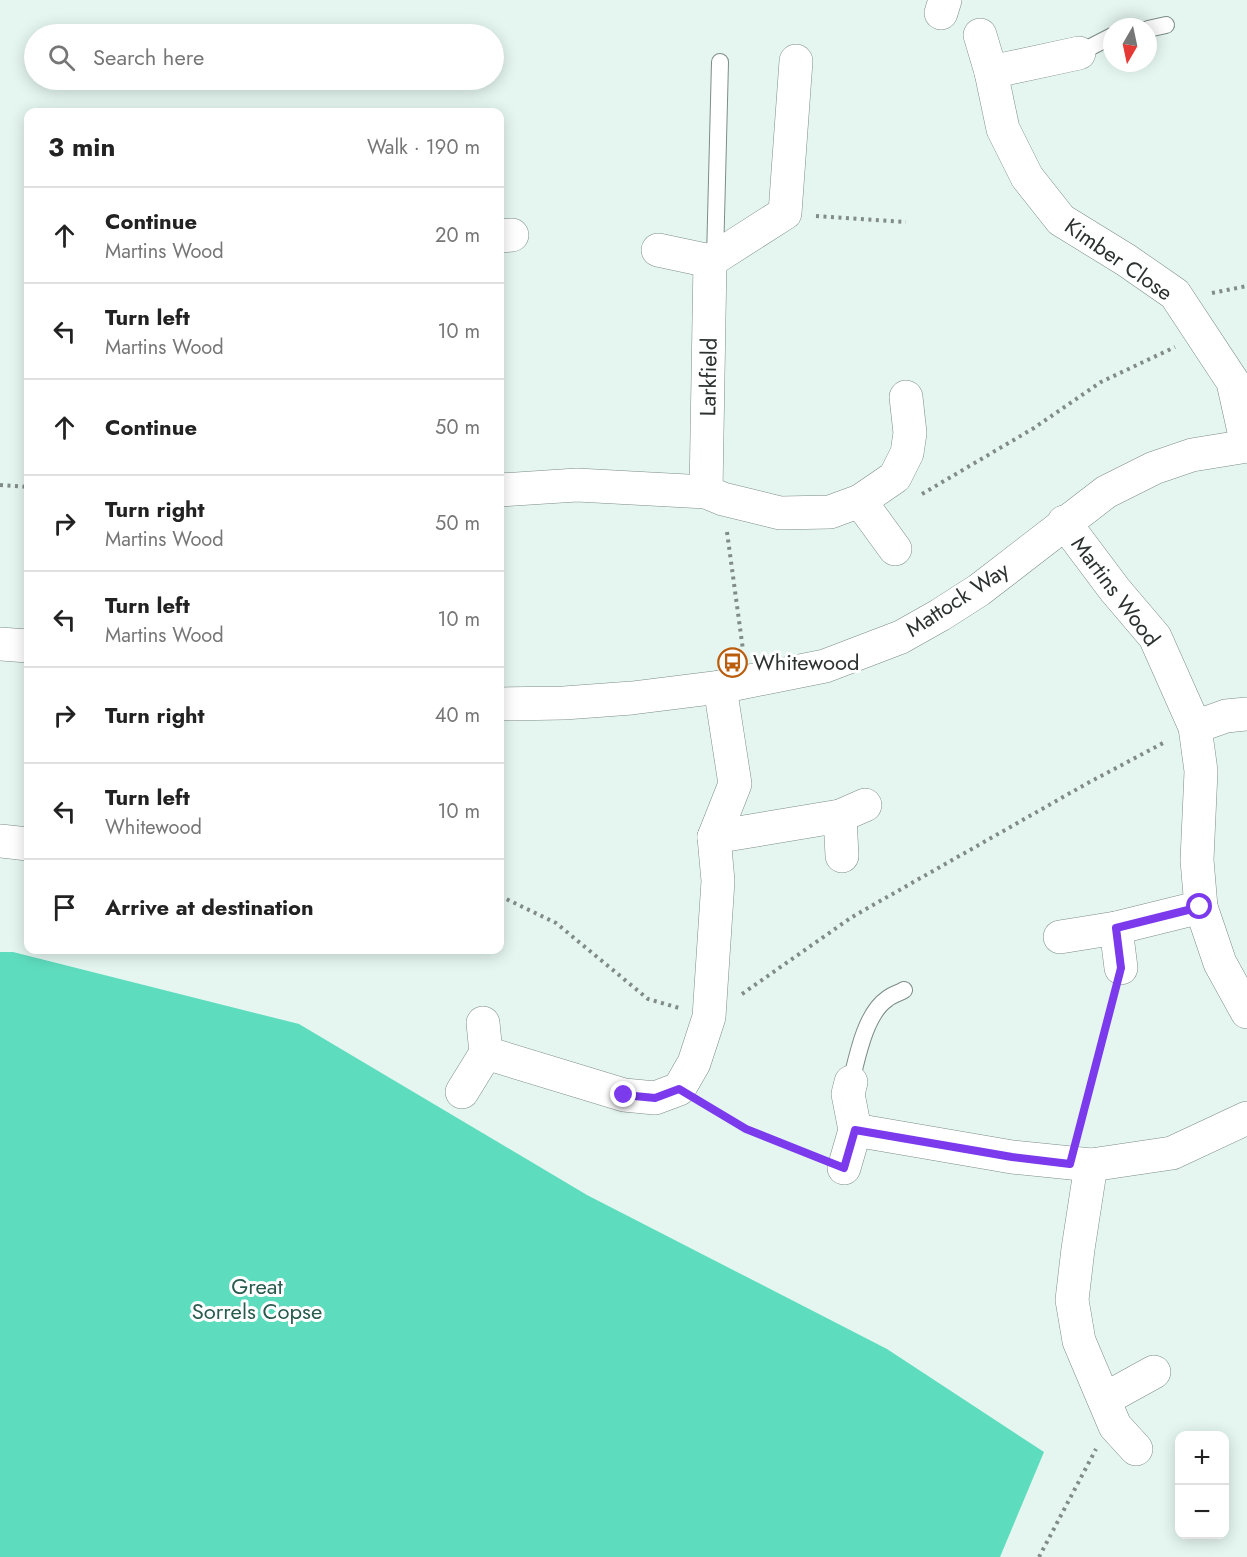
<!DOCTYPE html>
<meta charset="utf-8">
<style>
:root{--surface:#fff;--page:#f2f2f2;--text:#222;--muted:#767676;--line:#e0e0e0}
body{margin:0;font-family:Jost,sans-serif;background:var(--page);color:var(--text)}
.controls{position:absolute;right:18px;bottom:18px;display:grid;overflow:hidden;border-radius:12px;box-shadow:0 3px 15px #0003}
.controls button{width:54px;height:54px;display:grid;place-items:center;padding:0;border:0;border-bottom:2px solid var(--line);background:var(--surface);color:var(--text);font:30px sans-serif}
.compass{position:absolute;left:1103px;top:18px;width:54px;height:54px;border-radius:50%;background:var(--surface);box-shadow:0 3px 15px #0003;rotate:189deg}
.stop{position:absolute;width:18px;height:18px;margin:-14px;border:4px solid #7c3aed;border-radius:50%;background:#fff}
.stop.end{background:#7c3aed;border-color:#fff;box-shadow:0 2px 6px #0008}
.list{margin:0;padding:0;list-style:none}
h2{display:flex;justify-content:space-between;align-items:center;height:78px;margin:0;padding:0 24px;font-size:26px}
h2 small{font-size:20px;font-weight:400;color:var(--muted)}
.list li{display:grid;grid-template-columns:39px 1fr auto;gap:18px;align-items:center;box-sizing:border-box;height:96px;padding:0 24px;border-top:2px solid var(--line)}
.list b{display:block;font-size:22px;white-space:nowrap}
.list p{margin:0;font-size:20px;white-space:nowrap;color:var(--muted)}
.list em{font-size:20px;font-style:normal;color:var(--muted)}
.icon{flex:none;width:33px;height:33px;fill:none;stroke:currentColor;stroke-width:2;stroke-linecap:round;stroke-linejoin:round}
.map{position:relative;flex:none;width:1247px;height:1557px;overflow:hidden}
.search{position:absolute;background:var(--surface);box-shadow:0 3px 15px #0003;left:24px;top:24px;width:480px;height:66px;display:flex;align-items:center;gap:15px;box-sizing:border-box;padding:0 21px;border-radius:33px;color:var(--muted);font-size:22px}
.panel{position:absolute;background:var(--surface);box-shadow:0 3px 15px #0003;left:24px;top:108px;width:480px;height:846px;border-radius:12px}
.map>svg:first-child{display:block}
</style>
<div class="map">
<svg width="1247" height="1557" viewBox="0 0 1247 1557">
<rect width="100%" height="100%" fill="#e5f6f0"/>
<polygon fill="#5eddbe" points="0,952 13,952 299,1024 587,1195 887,1349 1044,1452 1000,1557 0,1557"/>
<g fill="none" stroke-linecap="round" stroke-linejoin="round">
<defs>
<g id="service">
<polyline points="1148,29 1166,25"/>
<polyline points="1079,53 1112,36"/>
<polyline points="715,258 720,62"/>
<path d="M851 1082C857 1058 865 1014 887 999 892 995 899 993 904 990"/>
</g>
<g id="minor">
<polyline points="941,13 945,0"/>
<polyline points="980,35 991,72 1003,129 1027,177 1061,220 1126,260 1175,294 1233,382 1247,445"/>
<polyline points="991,72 1079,53"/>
<polyline points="500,236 512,235"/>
<polyline points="658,250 710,261 785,213 796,61"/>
<polyline points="500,490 577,485 706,492 723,499 780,513 830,512 860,501 895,477 907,453 910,433 906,397"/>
<polyline points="706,492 710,261"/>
<polyline points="860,501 895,549"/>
<polyline points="1064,522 1115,590 1155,637 1195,727 1201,771 1197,860 1201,907 1220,963 1247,1012"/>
<polyline points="0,644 28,646"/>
<polyline points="500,704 564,703 632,698 720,687 825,666 901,637 940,615 979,590 1106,492 1154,468 1192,455 1247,446"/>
<polyline points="1195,727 1226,716 1247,714"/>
<polyline points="840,816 842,856"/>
<polyline points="714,837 840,816 865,805"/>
<polyline points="0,841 28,844"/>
<polyline points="1116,928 1121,968"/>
<polyline points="1060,937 1116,928 1201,907"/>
<polyline points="486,1053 624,1095 655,1098 679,1089 694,1063 709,1017 718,881 714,837 735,784 720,687"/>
<polyline points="462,1092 486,1053 483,1023"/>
<polyline points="855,1130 1012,1157 1091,1165 1172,1153 1247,1118"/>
<polyline points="1091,1165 1078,1249 1072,1300 1079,1341 1115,1426 1136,1449"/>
<polyline points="844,1168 855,1130 848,1094 851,1082"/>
<polyline points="1105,1399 1154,1372"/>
</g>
</defs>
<use href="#service" stroke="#7d8c87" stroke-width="18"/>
<use href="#minor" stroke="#7d8c87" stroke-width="34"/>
<g stroke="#818c88" stroke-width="4" stroke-dasharray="3 4.5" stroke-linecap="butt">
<polyline points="816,216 906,222"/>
<polyline points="1212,293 1247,286"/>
<polyline points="0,485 28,487"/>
<polyline points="922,494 1034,428 1101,382 1175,347"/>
<polyline points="727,532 743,650"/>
<polyline points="500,896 556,923 648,999 679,1008"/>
<polyline points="742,994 852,917 1086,784 1165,742"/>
<polyline points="705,1105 746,1129 815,1157"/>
<polyline points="1078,1134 1113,996"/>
<polyline points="1039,1557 1096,1449"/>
</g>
<use href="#service" stroke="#fff" stroke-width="16"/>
<use href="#minor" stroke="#fff" stroke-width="33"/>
</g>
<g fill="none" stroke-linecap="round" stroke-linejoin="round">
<polyline stroke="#7c3aed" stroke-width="8" points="624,1095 655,1098 679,1089 746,1129 844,1168 855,1130 1012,1157 1070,1164 1121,968 1116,928 1200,907"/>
</g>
<defs>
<symbol id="bus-ring" viewBox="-11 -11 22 22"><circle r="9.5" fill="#fff" stroke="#ba5d0d" stroke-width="1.5"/><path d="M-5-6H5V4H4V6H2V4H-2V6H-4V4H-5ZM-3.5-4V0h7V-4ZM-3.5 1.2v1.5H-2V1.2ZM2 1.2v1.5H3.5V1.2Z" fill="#ba5d0d"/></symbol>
</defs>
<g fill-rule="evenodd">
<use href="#bus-ring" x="716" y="646" width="33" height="33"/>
</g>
<g text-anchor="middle" stroke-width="6" stroke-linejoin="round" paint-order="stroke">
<g font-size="22" fill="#2c3230" stroke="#fff">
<text transform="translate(1119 259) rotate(35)" y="8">Kimber Close</text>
<text transform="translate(708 377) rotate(-89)" y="8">Larkfield</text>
<text transform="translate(1116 591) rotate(53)" y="8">Martins Wood</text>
<text transform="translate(957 599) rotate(-33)" y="8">Mattock Way</text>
</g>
<g font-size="22" fill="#2c3230" stroke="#fff" text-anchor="start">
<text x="753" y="670">Whitewood</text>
</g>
<g font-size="22" fill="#265b4e" stroke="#fff">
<text x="257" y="1294">Great<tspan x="257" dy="25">Sorrels Copse</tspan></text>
</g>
</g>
</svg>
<div class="controls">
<button>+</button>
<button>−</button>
</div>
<svg class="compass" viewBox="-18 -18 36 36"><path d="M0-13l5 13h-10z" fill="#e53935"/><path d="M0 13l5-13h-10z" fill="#767676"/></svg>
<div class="stop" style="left:1200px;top:907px"></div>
<div class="stop end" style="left:624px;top:1095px"></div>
<div class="search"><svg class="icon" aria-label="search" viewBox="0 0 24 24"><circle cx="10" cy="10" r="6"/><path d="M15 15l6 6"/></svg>Search here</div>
<section class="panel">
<h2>3 min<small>Walk · 190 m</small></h2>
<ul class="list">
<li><svg class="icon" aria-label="ahead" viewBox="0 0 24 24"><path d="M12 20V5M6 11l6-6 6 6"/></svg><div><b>Continue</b><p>Martins Wood</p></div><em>20 m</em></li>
<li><svg class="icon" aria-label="left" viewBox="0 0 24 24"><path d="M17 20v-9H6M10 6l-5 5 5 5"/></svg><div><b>Turn left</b><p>Martins Wood</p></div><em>10 m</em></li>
<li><svg class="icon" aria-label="ahead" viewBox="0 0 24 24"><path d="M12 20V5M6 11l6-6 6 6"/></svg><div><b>Continue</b></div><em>50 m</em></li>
<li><svg class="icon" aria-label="right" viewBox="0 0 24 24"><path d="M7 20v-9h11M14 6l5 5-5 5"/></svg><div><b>Turn right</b><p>Martins Wood</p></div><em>50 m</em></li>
<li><svg class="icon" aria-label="left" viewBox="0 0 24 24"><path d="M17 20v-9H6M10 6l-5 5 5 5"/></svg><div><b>Turn left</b><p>Martins Wood</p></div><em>10 m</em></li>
<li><svg class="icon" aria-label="right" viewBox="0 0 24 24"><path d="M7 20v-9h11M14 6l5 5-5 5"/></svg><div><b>Turn right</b></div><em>40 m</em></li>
<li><svg class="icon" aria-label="left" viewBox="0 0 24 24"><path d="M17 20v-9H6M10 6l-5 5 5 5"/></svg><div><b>Turn left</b><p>Whitewood</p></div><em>10 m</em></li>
<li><svg class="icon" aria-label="arrive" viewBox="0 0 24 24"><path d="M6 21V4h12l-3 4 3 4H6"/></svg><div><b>Arrive at destination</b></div></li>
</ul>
</section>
</div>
